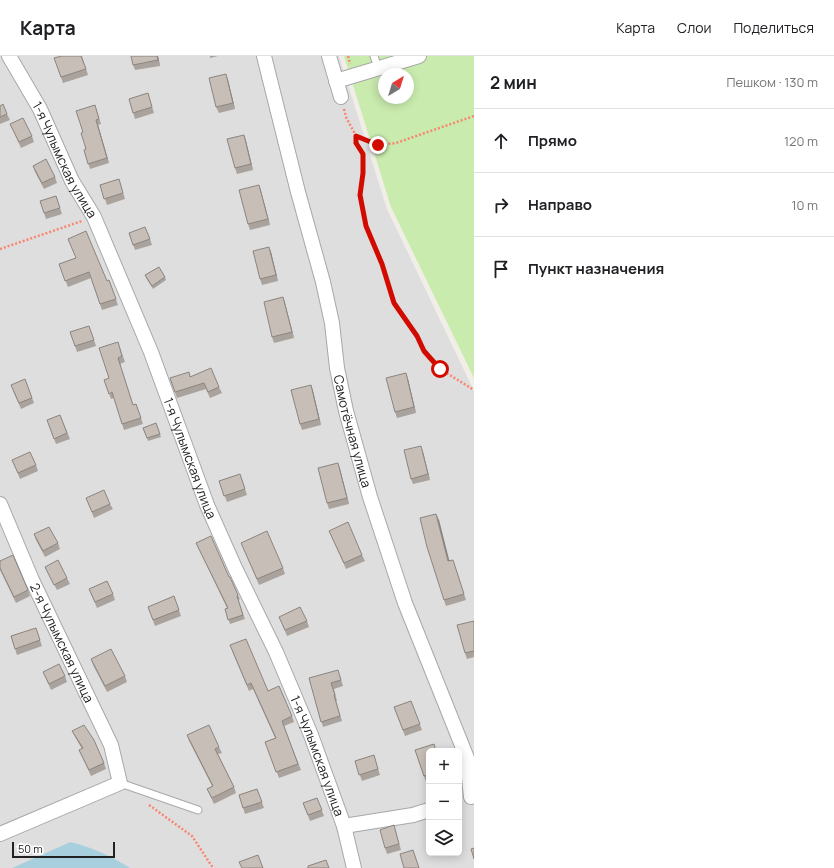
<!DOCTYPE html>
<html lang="ru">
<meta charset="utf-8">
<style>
:root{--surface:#fff;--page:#f6f6f6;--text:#202124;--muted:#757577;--line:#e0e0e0}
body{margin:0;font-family:Manrope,sans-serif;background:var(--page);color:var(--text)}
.controls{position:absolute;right:12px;bottom:12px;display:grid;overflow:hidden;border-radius:6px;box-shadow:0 2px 10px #0003}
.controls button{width:36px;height:36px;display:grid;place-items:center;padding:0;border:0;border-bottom:1px solid var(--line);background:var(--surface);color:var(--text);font:20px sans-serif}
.compass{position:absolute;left:378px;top:12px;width:36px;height:36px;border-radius:50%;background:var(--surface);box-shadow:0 2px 10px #0003;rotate:38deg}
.scale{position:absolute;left:12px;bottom:10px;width:103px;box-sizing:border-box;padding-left:4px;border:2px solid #212121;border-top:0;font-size:11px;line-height:14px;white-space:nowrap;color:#212121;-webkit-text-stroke:3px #fff;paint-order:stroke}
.stop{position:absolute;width:12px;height:12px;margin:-9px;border:3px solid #d20b00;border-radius:50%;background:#fff}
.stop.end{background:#d20b00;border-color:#fff;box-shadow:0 1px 4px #0008}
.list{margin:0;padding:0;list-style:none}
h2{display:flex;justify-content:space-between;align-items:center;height:52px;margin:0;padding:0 16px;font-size:17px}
h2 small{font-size:13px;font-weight:400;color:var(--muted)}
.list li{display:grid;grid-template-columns:26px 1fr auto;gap:12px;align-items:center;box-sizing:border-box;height:64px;padding:0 16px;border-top:1px solid var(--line)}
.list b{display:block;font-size:15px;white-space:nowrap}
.list em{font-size:13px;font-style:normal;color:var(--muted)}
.icon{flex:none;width:22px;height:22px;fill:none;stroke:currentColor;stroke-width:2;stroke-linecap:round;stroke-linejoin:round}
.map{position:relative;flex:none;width:474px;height:812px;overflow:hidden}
header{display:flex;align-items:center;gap:24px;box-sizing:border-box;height:56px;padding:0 20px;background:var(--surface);border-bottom:1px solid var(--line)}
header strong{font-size:19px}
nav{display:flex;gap:22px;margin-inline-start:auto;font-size:14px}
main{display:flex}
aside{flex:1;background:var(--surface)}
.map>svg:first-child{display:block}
</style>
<header>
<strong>Карта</strong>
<nav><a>Карта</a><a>Слои</a><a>Поделиться</a></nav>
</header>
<main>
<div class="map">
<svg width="474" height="812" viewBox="0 0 474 812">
<rect width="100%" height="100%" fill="#f1eee7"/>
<path fill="#dfdede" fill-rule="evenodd" d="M0 0H339L387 153 474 335V812H129L70 786 12 812H0ZM429 695H459V797H429Z"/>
<path fill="#c9ebae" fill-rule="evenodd" d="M344 0H474V322L391 151ZM384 18H408V42H384Z"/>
<path fill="#a8cfde" d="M70 786C94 792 109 799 130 812H12Z"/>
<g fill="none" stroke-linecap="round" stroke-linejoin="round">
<defs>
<g id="service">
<polyline points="374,0 378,12"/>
<polyline points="120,727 198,754"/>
</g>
<g id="minor">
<path id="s1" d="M9 0 40 53 72 125 94 161 151 296 207 449 235 512 276 596 311 679 344 770 354 812"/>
<path id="s2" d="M264 0 298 136 323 226 332 267 337 312 346 355 370 441 405 547 467 702 471 741"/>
<polyline points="329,0 341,41"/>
<polyline points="336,25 419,0"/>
<path id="s3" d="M0 448 32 524 111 689 120 727 0 778"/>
<polyline points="344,770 413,759 429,754"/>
</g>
</defs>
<use href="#service" stroke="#a8a8a8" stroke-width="9"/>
<use href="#minor" stroke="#a8a8a8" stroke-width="16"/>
<g stroke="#fa856f" stroke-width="2.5" stroke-dasharray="2 2" stroke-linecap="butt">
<polyline points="348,0 350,8"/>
<polyline points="344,53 346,61 356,80 378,89 396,87 474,60"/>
<polyline points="356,80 356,87 363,98 363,117 359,139 366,170 382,208 394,247 417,280 424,295 440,313 474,334"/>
<polyline points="0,193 82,165"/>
<polyline points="149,749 192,780 213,812"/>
</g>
<use href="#service" stroke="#fff" stroke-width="7"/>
<use href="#minor" stroke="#fff" stroke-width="14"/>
</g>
<g fill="#aaa39d">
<polygon points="82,0 88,19 63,27 54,2"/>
<polygon points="158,0 160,10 135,14 133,9"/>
<polygon points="210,0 218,0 210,2"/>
<polygon points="228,24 235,53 219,57 216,51"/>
<polygon points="148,37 154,57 135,63 129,43"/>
<polygon points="95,49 101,68 98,69 109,107 90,113 84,94 86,93 83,76"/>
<polygon points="0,50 7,58 10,64 0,68"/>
<polygon points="10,68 32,80 34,86 21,92"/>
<polygon points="244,79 246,85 253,114 237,118 235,112"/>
<polygon points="33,110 55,121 57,127 44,133 35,116"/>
<polygon points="119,123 125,143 107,149 100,129"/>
<polygon points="259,129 261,135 270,169 250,174 248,168"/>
<polygon points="56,140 62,158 46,163 40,145"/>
<polygon points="129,177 150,183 152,189 135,194"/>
<polygon points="271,196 278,225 262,229 260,223"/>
<polygon points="75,202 107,225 109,224 118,249 102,254 91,222 68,231 59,208"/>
<polygon points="145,219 165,221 166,224 153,233 146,222"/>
<polygon points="283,241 285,247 294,282 274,287 272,281"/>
<polygon points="89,270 96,290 77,296 70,276"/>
<polygon points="118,286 125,306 120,308 133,349 136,348 143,368 124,374 114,342 111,343 104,324 109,322"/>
<polygon points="190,320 219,331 222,337 210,342 206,333 177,342 170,322"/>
<polygon points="25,323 34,347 21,353 13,335"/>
<polygon points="408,323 416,357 397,362 395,356"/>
<polygon points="311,329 313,335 321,369 302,374 300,368"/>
<polygon points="60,359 70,383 56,388 47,364"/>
<polygon points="156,367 161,381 148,385 143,372"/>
<polygon points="423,396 430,424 413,428 411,423"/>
<polygon points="12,404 36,409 38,415 20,423"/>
<polygon points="338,407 340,413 349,448 329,453 327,447"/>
<polygon points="240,418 247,439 227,446 219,425"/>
<polygon points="86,442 110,448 113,453 94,462"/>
<polygon points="439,464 449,505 455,510 466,544 446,550 444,544"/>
<polygon points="329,475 362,499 365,505 346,513"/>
<polygon points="34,478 58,487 60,493 45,501 36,484"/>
<polygon points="196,487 229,521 240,543 238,544 245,563 230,568 225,553 227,552"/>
<polygon points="241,487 283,512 285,518 259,529"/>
<polygon points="0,505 28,534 30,540 16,547 0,514"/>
<polygon points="45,511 67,522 70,528 57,534 48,517"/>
<polygon points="89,533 113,538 115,544 97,552"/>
<polygon points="174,540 181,560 155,570 148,551"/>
<polygon points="279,561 307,565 309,571 287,580"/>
<polygon points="474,565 474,601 467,603 465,597"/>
<polygon points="36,572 42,590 17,599 11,580"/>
<polygon points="232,595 268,635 292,660 294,666 284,670 301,714 279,722 265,686 275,682 253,633 249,635"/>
<polygon points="91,603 125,620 127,626 107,636 93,609"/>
<polygon points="43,616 65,620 67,626 51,634"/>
<polygon points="340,620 343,630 334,633 337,645 336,645 342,665 323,671 309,622"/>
<polygon points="411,645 422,674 405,680 394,651"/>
<polygon points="72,675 104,707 106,713 91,720 79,694 82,693 75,681"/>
<polygon points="187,679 219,691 222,697 218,698 234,731 236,737 214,748 207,733 212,730 189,685"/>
<polygon points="415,694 429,695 429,725 426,726"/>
<polygon points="374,699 380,719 362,725 355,705"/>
<polygon points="257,733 264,752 245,758 239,739"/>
<polygon points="317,742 324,760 310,765 303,747"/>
<polygon points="394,769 401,794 387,798 385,792"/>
</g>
<g fill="#8b8580">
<polygon points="157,0 158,0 160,10 158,4"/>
<polygon points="226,18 228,24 235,53 233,47"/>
<polygon points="96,64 98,69 109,107 107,102"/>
<polygon points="244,79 246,85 253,114 251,108"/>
<polygon points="259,129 261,135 270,169 268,163"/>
<polygon points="269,191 271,196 278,225 276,219"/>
<polygon points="283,241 285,247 294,282 292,276"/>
<polygon points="406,317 408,323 416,357 414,351"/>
<polygon points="311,329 313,335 321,369 319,363"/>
<polygon points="421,390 423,396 430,424 428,418"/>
<polygon points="338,407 340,413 349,448 347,442"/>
<polygon points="436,458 439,464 451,511 448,505"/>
</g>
<g fill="#c6beb7" stroke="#8b8580">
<polygon points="62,0 81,0 86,13 61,21 54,2"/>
<polygon points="131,0 157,0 158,4 133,9"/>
<polygon points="226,18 233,47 216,51 209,22"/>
<polygon points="148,37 152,51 133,57 129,43"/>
<polygon points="3,48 7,58 0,61 0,50"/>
<polygon points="95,49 99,63 96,64 107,102 88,108 84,94 86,93 81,77 83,76 76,55"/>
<polygon points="23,62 32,80 19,86 10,68"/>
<polygon points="244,79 251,108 235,112 227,83"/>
<polygon points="46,103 55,121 42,127 33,110"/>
<polygon points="119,123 123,137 104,143 100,129"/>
<polygon points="259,129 268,163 248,168 239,134"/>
<polygon points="56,140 60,152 44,157 40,145"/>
<polygon points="145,171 150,183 133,189 129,177"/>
<polygon points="86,175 107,225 109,224 116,243 100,248 89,216 65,225 59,208 76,202 68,183"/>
<polygon points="269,191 276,219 260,223 253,195"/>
<polygon points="159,211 165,221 152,230 145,219"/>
<polygon points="283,241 292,276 272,281 264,246"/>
<polygon points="89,270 94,284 75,290 70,276"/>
<polygon points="118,286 122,300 118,302 133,349 136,348 141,362 122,368 112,336 109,338 104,324 109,322 99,292"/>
<polygon points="211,312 219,331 208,336 204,327 175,336 170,322 189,316 190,321"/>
<polygon points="406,317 414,351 395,356 386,322"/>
<polygon points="25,323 32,342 19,347 11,329"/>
<polygon points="311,329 319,363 300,368 291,334"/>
<polygon points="60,359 67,377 54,383 47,364"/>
<polygon points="156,367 160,378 147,382 143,372"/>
<polygon points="421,390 428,418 411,423 404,394"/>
<polygon points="30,396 36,409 18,417 12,404"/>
<polygon points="338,407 347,442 327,447 318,412"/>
<polygon points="240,418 245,433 224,440 219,425"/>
<polygon points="104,434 110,448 92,456 86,442"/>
<polygon points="436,458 448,505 453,504 464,538 444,544 427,491 420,462"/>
<polygon points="348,466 362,499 344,507 329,475"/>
<polygon points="49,471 58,487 43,495 34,478"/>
<polygon points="267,475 283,512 257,523 241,487"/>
<polygon points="211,480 229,521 230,521 238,539 237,540 243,559 228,564 225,553 228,552 196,487"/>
<polygon points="13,499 28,534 14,541 0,512 0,505"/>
<polygon points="58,504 67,522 54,529 45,511"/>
<polygon points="107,525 113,538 95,546 89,533"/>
<polygon points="174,540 179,554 153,564 148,551"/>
<polygon points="300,551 307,565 285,574 279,561"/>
<polygon points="474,565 474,595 465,597 457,569"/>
<polygon points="36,572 40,584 15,593 11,580"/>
<polygon points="246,583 268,635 279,630 292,660 282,665 298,708 276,716 265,686 276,682 251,627 247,629 230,589"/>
<polygon points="111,593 125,620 105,630 91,603"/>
<polygon points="59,608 65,620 49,628 43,616"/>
<polygon points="338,614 341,624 331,627 335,639 334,639 340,660 321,666 309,622"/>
<polygon points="411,645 420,668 403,674 394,651"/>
<polygon points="84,669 94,684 104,707 89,714 79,694 83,692 72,675"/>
<polygon points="209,669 219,691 215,693 234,731 212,742 207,733 213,730 187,679"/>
<polygon points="434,688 436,695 429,695 429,718 424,720 415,694"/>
<polygon points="374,699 378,713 359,719 355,705"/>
<polygon points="257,733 262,746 243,752 239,739"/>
<polygon points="317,742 322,754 308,759 303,747"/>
<polygon points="394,769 399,788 385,792 380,774"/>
<polygon points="474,792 474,803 471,793"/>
<polygon points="413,794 419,812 404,812 400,798"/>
<polygon points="258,799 263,812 242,812 239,806"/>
<polygon points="326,804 329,812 308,812 308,810"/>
</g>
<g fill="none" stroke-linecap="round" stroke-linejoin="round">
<polyline stroke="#d20b00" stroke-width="5" points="378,89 356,80 356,87 363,98 363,117 360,139 366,170 382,208 394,247 417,280 424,295 440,313"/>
</g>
<g text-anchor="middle" stroke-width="3.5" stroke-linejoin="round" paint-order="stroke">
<g font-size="13" fill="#212121" stroke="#fff">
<text dy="5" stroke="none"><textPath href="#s1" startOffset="118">1-я Чулымская улица</textPath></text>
<text dy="5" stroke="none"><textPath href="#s2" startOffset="386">Самотёчная улица</textPath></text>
<text dy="5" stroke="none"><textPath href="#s1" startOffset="442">1-я Чулымская улица</textPath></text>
<text dy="5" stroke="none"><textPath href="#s3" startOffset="152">2-я Чулымская улица</textPath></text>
<text dy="5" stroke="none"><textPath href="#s1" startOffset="766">1-я Чулымская улица</textPath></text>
</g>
</g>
</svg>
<div class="controls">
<button>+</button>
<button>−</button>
<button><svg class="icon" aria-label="layers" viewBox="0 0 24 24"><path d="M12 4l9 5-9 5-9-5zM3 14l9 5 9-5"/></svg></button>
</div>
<svg class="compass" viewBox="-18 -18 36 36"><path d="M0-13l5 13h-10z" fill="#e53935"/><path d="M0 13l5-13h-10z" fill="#757577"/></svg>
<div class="scale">50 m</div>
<div class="stop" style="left:440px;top:313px"></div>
<div class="stop end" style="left:378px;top:89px"></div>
</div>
<aside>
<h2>2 мин<small>Пешком · 130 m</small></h2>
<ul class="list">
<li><svg class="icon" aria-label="ahead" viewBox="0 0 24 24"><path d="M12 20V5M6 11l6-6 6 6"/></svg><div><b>Прямо</b></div><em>120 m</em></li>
<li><svg class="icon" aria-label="right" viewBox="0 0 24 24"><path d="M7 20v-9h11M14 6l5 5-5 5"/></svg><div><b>Направо</b></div><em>10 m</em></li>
<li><svg class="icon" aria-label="arrive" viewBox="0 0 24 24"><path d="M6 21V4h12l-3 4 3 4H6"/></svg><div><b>Пункт назначения</b></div></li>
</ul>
</aside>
</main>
